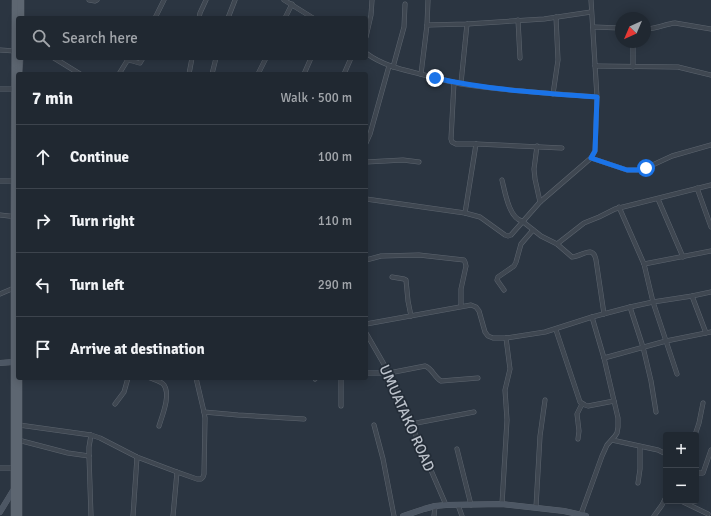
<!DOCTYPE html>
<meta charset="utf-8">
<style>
:root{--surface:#202831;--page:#283039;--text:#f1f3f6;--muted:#a2a6ab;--line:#3d444d}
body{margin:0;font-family:Signika,sans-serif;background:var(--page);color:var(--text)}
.controls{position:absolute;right:12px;bottom:12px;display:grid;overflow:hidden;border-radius:4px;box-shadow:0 2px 10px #0003}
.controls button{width:36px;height:36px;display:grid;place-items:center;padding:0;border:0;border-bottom:1px solid var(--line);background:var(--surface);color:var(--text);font:20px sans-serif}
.compass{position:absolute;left:615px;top:12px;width:36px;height:36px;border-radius:50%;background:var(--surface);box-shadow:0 2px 10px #0003;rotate:224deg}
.stop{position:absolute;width:12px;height:12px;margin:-9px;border:3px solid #1a73e8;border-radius:50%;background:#fff}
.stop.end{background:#1a73e8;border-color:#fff;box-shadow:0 1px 4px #0008}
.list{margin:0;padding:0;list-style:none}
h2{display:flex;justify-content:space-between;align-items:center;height:52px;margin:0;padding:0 16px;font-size:17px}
h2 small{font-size:13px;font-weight:400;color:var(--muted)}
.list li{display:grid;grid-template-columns:26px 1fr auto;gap:12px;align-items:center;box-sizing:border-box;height:64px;padding:0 16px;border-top:1px solid var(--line)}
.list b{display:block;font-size:15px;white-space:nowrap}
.list em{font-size:13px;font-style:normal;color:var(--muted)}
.icon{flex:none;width:22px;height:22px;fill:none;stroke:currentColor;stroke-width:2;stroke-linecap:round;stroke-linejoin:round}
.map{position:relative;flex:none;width:711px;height:516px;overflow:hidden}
.search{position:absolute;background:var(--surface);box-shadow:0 2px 10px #0003;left:16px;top:16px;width:352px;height:44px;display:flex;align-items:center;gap:10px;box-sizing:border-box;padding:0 14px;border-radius:4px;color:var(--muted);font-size:15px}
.panel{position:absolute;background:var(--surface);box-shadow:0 2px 10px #0003;left:16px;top:72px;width:352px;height:308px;border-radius:4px}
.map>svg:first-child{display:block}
</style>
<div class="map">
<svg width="711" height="516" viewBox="0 0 711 516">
<rect width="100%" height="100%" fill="#2b3541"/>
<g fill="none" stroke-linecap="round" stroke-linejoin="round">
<defs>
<g id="street">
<polyline points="89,0 95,1 97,0"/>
<polyline points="284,0 313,18"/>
<polyline points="155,18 164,0"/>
<polyline points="199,18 200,13 206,0"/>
<polyline points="228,18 235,0"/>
<polyline points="285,18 292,4"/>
<polyline points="518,20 520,58"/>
<polyline points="427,25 467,24 544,19 591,12"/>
<polyline points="593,27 621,28"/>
<path d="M645 29C656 29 665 24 675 23L711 29"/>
<polyline points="366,37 371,15 372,0"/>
<polyline points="0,50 15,51"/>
<path d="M366 53C382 65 400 69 420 74 433 77 447 81 461 84 506 91 552 94 597 97"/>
<polyline points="54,58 80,74"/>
<polyline points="595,66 678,67 711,75"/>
<polyline points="393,67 404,27 405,4"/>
<polyline points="633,67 633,42"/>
<path d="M119 74 127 61C132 59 136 63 140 63L143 58"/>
<polyline points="189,74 192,58"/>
<polyline points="212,74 216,58"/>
<polyline points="258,74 266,58"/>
<polyline points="304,74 311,58"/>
<polyline points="344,74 351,58"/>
<polyline points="421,74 427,25 428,0"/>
<polyline points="454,82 451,139 452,142 456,144 476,144 562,148"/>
<polyline points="461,83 467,24"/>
<polyline points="0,89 15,89"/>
<polyline points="553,94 558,60 556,17"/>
<polyline points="366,143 370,134 389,66"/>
<polyline points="537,146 534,169 535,179 540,202"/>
<polyline points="591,158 627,170 637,170 646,168 672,156 711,145"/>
<polyline points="366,162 403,160 419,162"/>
<path d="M502 180C505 192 509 218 522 221L541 236 557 244 572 257C581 257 593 244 596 260L604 314"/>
<polyline points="0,181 14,181"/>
<polyline points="697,188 711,227"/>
<polyline points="366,199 465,213 480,217 505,235 508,236 511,235 540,202 591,158 595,151 597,97 591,0"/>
<polyline points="658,199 683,257"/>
<polyline points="619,207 644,264 653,302 677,374"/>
<polyline points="465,213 476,144"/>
<polyline points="0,215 18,217"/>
<polyline points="557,244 584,223 599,217 615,209 711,185"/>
<polyline points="366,260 381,256 419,255 464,260 465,262 466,266 461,289 461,306"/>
<polyline points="644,264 711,251"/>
<polyline points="392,277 404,279 406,280 408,301 411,316"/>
<polyline points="504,290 497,280 498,277 514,266 516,262 521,244 533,230"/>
<polyline points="0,294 14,288"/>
<polyline points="692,296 706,333"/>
<polyline points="630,307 643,347 651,381 656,412"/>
<polyline points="366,324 471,305 476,307 479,311 485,332 488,336 493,338 506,338 545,332 592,317 630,307 653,302 692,296 711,292"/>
<polyline points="556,330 580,402 585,405 588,406 614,401"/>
<polyline points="366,333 389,373 446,505"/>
<polyline points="604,358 666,341 711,332"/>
<path d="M366 373H389L425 366C432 368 434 377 441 381L478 378"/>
<path d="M150 378C155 380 161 381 164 385 171 395 162 416 159 426"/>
<polyline points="341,378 341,406"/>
<polyline points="315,379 316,378"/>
<polyline points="115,404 124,392 128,378"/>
<polyline points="204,412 238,415 304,419"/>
<polyline points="411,424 474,412"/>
<polyline points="19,425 91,435 100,438 137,457 177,472 197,479 201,479 203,477 204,474 205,418 204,412 196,378"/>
<polyline points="374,425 383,459 394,516"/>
<polyline points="695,435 699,423 703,403"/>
<polyline points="578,439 579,431 577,414 582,404"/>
<polyline points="18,440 68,453 89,456"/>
<polyline points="612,440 658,450 666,454"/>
<polyline points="457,449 471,505"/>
<polyline points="0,468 14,468"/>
<polyline points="696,472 698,473 703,473 711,450"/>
<polyline points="638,483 640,469 640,447"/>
<polyline points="681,501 708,514"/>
<polyline points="502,504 507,420 505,390 510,369 506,338"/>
<polyline points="458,505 462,516"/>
<polyline points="536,507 540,436 545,400"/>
<polyline points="581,514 602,456 607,445 615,436 617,433 618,427 618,418 604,358 592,317"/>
<polyline points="91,516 89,456 89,447 91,435"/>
<polyline points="133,516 137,457"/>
<polyline points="173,516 177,472"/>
<polyline points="434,516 435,506"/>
<polyline points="654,516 662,505 666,497"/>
</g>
<g id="secondary">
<polyline points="0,363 13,362"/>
<polyline points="0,512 14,489"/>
<polyline points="403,516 424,509 435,506 446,505 502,504 564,511 586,516"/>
</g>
<g id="primary">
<polyline points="21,18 21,0"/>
<polyline points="19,74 20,58"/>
<polyline points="14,516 14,217 15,0"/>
<polyline points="19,516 19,378"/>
</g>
</defs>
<use href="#street" stroke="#5d656f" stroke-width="5"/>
<use href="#secondary" stroke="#5d656f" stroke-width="6"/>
<use href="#primary" stroke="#48505b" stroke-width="7"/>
<use href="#street" stroke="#3f4751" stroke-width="4"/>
<use href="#secondary" stroke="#4d5764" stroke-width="5.5"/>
<use href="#primary" stroke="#5d6671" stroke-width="6"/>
</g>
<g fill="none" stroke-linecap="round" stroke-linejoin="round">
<path stroke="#1a73e8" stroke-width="5" d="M435 78C488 90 543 93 597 97L595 151 591 158 627 170H637L646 168"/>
</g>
<g text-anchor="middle" stroke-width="3.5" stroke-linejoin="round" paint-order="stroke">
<g font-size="15" fill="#bcc2cb" stroke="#232c37">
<text transform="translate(407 418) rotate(66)" y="5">UMUATAKO ROAD</text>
</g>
</g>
</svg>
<div class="controls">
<button>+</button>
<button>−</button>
</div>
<svg class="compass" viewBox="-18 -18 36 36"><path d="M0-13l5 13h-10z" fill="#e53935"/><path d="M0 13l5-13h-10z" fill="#a2a6ab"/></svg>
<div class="stop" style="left:646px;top:168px"></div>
<div class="stop end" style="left:435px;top:78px"></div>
<div class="search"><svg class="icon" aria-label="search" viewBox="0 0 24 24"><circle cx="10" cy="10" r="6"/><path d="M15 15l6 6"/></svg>Search here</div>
<section class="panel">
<h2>7 min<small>Walk · 500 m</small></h2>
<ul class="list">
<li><svg class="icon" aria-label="ahead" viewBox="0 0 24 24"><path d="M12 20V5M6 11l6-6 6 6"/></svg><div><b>Continue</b></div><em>100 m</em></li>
<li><svg class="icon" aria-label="right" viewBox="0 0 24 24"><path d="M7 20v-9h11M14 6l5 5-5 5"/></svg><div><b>Turn right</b></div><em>110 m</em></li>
<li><svg class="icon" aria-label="left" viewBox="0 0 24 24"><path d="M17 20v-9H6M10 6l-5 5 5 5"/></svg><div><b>Turn left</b></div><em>290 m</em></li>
<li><svg class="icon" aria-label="arrive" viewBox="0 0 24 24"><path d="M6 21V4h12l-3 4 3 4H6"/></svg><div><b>Arrive at destination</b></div></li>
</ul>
</section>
</div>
